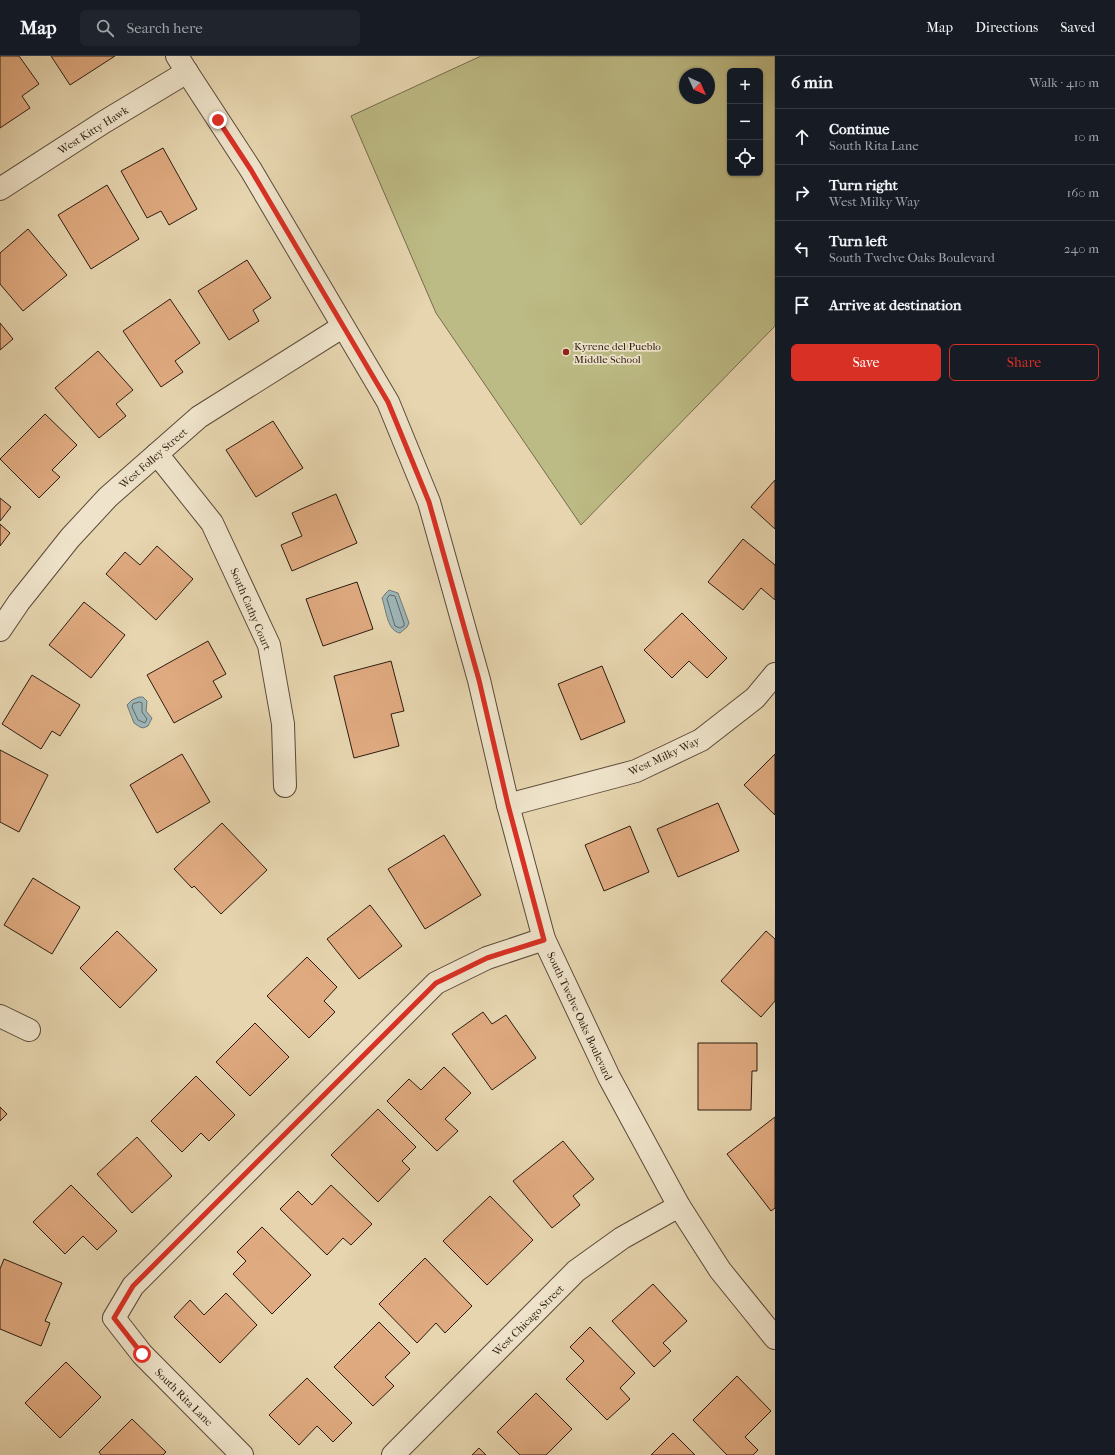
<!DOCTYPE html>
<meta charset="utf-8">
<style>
:root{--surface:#171b24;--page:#20242c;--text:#f1f3f6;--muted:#9ea1a6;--line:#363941;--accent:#d93025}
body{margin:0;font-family:"IM FELL French Canon",serif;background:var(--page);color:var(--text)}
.controls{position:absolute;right:12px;top:12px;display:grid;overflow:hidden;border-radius:6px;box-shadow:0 1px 3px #0004}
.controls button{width:36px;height:36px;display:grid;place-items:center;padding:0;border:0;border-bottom:1px solid var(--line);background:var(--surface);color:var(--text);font:20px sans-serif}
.compass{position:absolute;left:679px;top:12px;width:36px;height:36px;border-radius:50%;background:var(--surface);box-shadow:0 1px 3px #0004;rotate:135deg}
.stop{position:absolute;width:12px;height:12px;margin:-9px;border:3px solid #d93025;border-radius:50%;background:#fff}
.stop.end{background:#d93025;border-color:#fff;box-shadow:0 1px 4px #0008}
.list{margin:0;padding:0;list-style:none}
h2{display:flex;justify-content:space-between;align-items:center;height:52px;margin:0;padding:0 16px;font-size:17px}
h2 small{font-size:13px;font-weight:400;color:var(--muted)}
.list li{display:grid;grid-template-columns:26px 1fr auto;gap:12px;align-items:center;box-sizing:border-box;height:56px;padding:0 16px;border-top:1px solid var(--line)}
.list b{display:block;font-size:15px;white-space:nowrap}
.list p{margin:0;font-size:13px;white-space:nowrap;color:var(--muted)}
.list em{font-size:13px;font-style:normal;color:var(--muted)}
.actions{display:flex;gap:8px;padding:12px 16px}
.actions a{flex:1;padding:9px 0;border:1px solid var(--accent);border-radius:6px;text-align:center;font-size:14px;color:var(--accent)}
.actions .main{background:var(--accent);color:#fff}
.icon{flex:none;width:22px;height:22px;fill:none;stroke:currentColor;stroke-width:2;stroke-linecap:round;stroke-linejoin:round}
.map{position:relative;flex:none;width:775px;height:1399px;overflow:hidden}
header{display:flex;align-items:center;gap:24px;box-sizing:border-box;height:56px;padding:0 20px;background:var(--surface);border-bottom:1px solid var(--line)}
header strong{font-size:19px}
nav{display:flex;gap:22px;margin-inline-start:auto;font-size:14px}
.search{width:280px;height:36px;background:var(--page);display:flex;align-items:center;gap:10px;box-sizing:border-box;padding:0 14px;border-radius:6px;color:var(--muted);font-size:15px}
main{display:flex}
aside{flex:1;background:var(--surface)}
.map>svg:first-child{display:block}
</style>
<header>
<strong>Map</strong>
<div class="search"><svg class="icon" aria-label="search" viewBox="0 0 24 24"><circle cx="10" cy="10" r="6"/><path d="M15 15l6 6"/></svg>Search here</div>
<nav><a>Map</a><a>Directions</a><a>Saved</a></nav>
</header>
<main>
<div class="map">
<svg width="775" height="1399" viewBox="0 0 775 1399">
<rect width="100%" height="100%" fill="#e6d5af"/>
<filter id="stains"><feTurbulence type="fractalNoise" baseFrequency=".005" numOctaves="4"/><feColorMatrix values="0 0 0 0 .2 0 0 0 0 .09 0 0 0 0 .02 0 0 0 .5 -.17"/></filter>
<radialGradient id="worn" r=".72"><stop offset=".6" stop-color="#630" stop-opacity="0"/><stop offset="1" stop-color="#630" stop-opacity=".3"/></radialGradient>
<path fill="#bdbb85" stroke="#756c4b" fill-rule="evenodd" d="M481 0H775V270L581 469 436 257 351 60ZM730 15H760V117H730ZM685 18H709V42H685Z"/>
<g fill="#9db5b7" stroke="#707875">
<path d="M389 534 398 537 409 567 407 571 400 577C387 575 386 553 382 542L386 537Z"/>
<polygon points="139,641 143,641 147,645 146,655 152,662 148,670 143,672 140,671 134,667 127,649 132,644"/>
</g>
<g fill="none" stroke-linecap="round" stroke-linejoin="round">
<g stroke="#656864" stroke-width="1">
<polygon points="390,539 395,540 404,567 404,570 400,572 395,570 387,543"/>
<polygon points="140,646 142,647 142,656 147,663 145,667 138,664 132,651 133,648"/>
</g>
</g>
<g fill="#e0aa80" stroke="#2d1c11">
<polygon points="0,0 19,0 39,28 22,40 30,52 0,72"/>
<polygon points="51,0 115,0 70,29"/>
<polygon points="163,92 197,153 169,169 161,155 147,162 121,115"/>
<polygon points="107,129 139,183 91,213 58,159"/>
<polygon points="28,173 67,219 23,255 0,228 0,197"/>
<polygon points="247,204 271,242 253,254 259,265 229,284 198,235"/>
<polygon points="170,243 200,287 175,305 183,316 161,331 123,275"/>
<polygon points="0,267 13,283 0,294"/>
<polygon points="98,295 133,334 116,348 126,360 99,382 55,332"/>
<polygon points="45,358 77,389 52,414 60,421 39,442 0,403"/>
<polygon points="273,365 303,412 256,441 226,394"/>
<polygon points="775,424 775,473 751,451"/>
<polygon points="336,438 357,487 292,515 281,489 302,480 292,457"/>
<polygon points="0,442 11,451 0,465"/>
<polygon points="0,468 10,477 0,490"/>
<polygon points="743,483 775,509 775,544 761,532 743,554 708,526"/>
<polygon points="157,490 193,523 156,564 106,518 125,496 140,509"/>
<polygon points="357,526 373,573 323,590 306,543"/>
<polygon points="84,546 125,579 91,622 49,589"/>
<polygon points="682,557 727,602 707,622 689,605 672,622 644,594"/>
<polygon points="208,585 226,618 213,625 222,641 174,667 147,619"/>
<polygon points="391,605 404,655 391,658 399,690 354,702 334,620"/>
<polygon points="602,610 625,666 581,684 558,628"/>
<polygon points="32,619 80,649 60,680 52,675 41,693 2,668"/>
<polygon points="0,694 48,719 19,776 0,766"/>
<polygon points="182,698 210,746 157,777 130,729"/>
<polygon points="775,698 775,759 744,729"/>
<polygon points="718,747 739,795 678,821 657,773"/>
<polygon points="222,767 267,814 221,858 194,830 192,832 174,813"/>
<polygon points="630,770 649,816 604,835 585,789"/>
<polygon points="444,779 481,839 425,873 388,813"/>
<polygon points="33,822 80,851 52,898 4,869"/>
<polygon points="370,849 402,890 359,923 327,883"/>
<polygon points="117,875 157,914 120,952 80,912"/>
<polygon points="766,875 775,883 775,945 761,961 721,925"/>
<polygon points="307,901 337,931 324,945 335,956 309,982 267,940"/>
<polygon points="483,956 492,968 506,959 536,1002 492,1034 452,978"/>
<polygon points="255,967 289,1001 250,1040 216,1006"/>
<polygon points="698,987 757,987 757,1015 752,1015 751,1054 698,1054"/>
<polygon points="444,1011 471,1037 445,1063 458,1075 437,1095 387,1045 409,1023 421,1034"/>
<polygon points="196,1020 235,1059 209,1085 201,1077 182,1096 151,1065"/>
<polygon points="0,1051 7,1058 0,1065"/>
<polygon points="378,1053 416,1091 402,1105 410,1113 378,1146 331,1099"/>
<polygon points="775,1061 775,1152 771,1155 727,1098"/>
<polygon points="137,1081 172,1120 132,1157 97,1118"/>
<polygon points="563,1085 594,1123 573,1140 580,1149 552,1172 513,1125"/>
<polygon points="71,1129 117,1175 97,1194 83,1180 65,1198 33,1166"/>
<polygon points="331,1129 372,1168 351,1189 343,1182 327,1199 280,1153 298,1135 312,1149"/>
<polygon points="490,1140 533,1184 487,1229 443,1185"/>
<polygon points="262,1171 311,1219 272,1258 233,1218 246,1205 237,1196"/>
<polygon points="425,1202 472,1250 445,1277 436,1267 417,1287 379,1248"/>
<polygon points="4,1203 62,1227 45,1265 50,1267 41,1290 0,1273 0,1213"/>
<polygon points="653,1228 687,1265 663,1287 671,1295 654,1311 612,1265"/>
<polygon points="226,1237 257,1269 220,1307 174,1261 190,1244 204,1259"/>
<polygon points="379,1266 410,1297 385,1321 394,1330 373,1350 334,1311"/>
<polygon points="590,1271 635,1317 620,1332 630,1343 607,1364 566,1323 584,1305 570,1291"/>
<polygon points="66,1306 101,1341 60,1382 25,1347"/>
<polygon points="737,1320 771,1355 745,1381 758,1394 753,1399 727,1399 693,1364"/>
<polygon points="307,1322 352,1367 333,1386 317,1370 299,1389 269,1359"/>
<polygon points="536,1337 572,1373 546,1399 520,1399 497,1376"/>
<polygon points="132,1363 166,1396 163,1399 101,1399 99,1396"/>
<polygon points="673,1377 695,1399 651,1399"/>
<polygon points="479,1392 486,1399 472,1399"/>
</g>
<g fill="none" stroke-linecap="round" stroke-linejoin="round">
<defs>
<g id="minor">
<polyline points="0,133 104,66 187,16"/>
<polyline points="157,398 212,467 269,589 283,668 285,730"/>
<polyline points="0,574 19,546 70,482 108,441 199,361 342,271"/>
<polyline points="508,749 636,715 701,684 755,642 775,618"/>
<polyline points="0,960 29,974"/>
<polyline points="242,1399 142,1298 114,1262 133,1230 436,927 487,902 544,883"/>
<polyline points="393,1399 576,1215 622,1182 679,1150"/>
</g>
<polyline id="tertiary" points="177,0 187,16 251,114 388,346 429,446 479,624 508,749 544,883 609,1021 679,1150 720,1214 775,1282"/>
</defs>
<use href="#minor" stroke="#5b4a38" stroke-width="24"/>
<use href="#tertiary" stroke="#5b4a38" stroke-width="24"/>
<use href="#minor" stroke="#efe4cb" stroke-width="22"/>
<use href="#tertiary" stroke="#efe4cb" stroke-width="22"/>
</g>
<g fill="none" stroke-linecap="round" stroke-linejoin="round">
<polyline stroke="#d93025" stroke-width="5" points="142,1298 114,1262 133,1230 436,927 487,902 544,884 508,749 479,624 429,446 388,346 251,114 218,64"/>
</g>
<circle fill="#8f2418" stroke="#efe4cb" stroke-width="1.5" cx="566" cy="296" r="4"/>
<g text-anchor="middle" stroke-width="3.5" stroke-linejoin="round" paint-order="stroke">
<g font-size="11" fill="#2d1c11" stroke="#efe4cb">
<text transform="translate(93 74) rotate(-32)" y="4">West Kitty Hawk</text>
<text transform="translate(153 402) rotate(-41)" y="4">West Folley Street</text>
<text transform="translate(251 553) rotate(67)" y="4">South Cathy Court</text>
<text transform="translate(664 700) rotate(-25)" y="4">West Milky Way</text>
<text transform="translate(580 960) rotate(65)" y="4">South Twelve Oaks Boulevard</text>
<text transform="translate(528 1264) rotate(-45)" y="4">West Chicago Street</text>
<text transform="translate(184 1341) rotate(45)" y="4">South Rita Lane</text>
</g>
<g font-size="11" fill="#2d1c11" stroke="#efe4cb" text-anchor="start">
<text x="574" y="294">Kyrene del Pueblo<tspan x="574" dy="13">Middle School</tspan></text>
</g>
</g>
<rect width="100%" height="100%" filter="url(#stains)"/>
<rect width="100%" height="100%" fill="url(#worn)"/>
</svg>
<div class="controls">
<button>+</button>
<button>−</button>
<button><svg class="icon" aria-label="locate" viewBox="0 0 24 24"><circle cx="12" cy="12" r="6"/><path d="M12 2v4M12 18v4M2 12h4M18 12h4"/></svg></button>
</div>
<svg class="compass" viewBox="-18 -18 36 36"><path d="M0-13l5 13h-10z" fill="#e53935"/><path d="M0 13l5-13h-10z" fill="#9ea1a6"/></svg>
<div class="stop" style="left:142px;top:1298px"></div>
<div class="stop end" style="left:218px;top:64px"></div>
</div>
<aside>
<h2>6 min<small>Walk · 410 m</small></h2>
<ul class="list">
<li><svg class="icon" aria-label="ahead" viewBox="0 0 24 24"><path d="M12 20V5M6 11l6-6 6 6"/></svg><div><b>Continue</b><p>South Rita Lane</p></div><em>10 m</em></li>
<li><svg class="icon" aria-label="right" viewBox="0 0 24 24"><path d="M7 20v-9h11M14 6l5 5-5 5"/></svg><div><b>Turn right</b><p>West Milky Way</p></div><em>160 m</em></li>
<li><svg class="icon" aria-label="left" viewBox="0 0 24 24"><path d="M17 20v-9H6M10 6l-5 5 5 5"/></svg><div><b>Turn left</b><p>South Twelve Oaks Boulevard</p></div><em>240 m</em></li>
<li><svg class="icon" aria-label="arrive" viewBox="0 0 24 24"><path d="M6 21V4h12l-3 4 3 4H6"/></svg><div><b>Arrive at destination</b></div></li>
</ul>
<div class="actions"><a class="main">Save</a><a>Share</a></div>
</aside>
</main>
